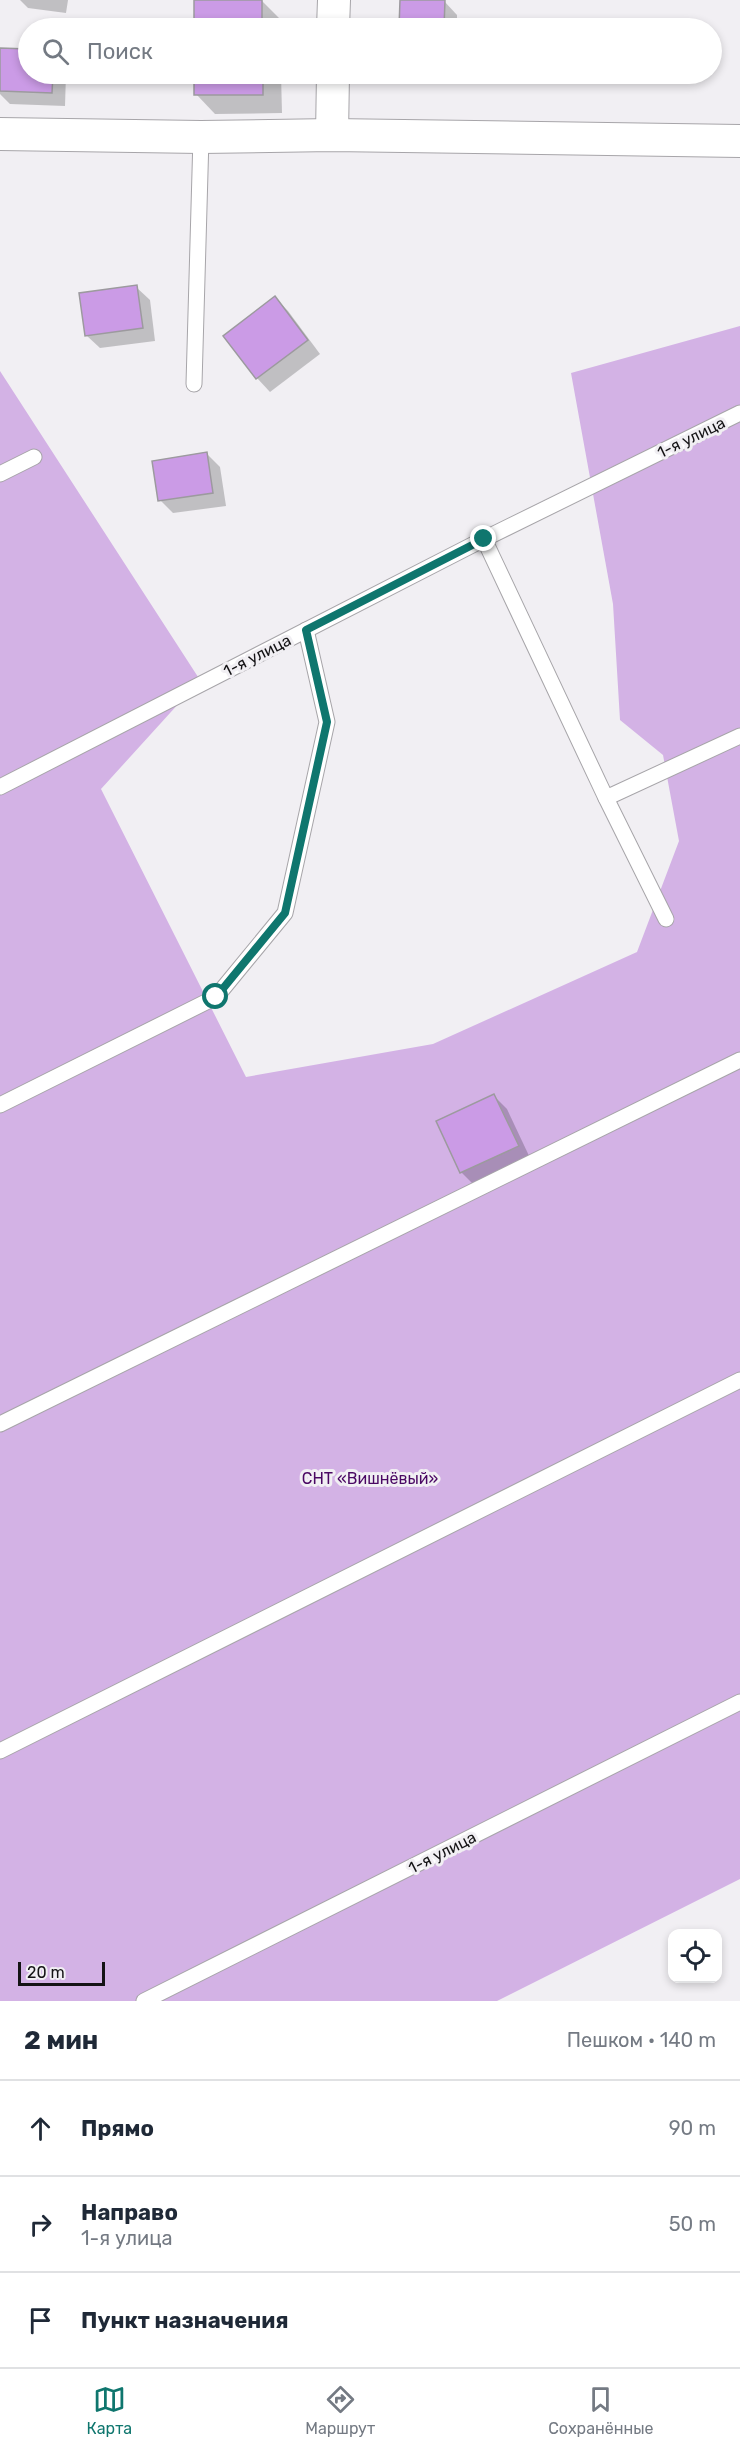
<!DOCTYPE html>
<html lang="ru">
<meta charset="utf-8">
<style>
:root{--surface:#fff;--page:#f6f6f7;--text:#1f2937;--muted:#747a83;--line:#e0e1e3;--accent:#0f766e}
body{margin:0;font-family:Rubik,sans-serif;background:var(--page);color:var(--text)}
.controls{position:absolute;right:18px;bottom:18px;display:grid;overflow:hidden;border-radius:12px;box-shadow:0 3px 9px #0003}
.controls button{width:54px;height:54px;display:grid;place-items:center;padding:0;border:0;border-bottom:2px solid var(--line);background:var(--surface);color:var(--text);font:30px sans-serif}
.scale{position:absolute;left:18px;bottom:15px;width:87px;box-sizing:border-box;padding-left:6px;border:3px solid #141315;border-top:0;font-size:16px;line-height:21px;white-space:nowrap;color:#141315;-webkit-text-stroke:4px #f1eff3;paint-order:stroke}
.stop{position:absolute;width:18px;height:18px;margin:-14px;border:4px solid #0f766e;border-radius:50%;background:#fff}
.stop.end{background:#0f766e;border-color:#fff;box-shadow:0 2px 6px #0008}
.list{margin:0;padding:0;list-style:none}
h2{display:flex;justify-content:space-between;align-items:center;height:78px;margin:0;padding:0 24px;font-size:26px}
h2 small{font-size:20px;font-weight:400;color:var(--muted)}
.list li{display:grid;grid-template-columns:39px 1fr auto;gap:18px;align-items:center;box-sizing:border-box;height:96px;padding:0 24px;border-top:2px solid var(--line)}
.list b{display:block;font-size:22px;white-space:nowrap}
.list p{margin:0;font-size:20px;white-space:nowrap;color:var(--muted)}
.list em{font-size:20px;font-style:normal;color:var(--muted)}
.icon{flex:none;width:33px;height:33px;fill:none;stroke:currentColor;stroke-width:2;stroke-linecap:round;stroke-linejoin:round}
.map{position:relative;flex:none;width:740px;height:2001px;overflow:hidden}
.search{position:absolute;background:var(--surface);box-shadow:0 3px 9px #0003;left:18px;right:18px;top:18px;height:66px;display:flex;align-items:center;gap:15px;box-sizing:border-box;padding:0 21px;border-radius:33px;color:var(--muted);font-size:22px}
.sheet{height:366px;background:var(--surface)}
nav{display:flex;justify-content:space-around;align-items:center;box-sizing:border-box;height:84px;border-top:2px solid var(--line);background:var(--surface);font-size:16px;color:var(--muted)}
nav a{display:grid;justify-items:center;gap:3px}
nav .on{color:var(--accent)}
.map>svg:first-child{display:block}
</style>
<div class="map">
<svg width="740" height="2001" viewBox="0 0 740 2001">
<rect width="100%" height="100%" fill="#f1eff3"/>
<polygon fill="#d3b2e5" points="740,326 740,1879 497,2001 0,2001 0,371 200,680 101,789 246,1077 433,1044 637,952 679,841 663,755 620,720 613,604 571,373"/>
<g fill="#0003">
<polygon points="20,0 68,0 66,13 28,8"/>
<polygon points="195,1 262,1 281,20 281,28 195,28"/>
<polygon points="401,1 444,1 457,15 457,28 400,28"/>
<polygon points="0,50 28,50 28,74 66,74 65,106 10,104 0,94"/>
<polygon points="196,74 281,74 282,113 215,114 196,94"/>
<polygon points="403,74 456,74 456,84 413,83"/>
<polygon points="136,287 150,300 155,341 100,348 86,335"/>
<polygon points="275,298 288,311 320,354 270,392 257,378"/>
<polygon points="207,454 220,467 226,506 173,513 160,500"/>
<polygon points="494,1096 507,1109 531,1160 475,1186 461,1172"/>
</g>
<g fill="#cb9be6" stroke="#9c9a9e" stroke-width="1.5">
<rect x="194" y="0" width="68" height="28"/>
<polygon points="400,0 445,0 444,28 399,28"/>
<polygon points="0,48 28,49 28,74 53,74 52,93 0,91"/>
<rect x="194" y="74" width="69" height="21"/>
<polygon points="137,285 143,328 85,336 79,293"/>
<polygon points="275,296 308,340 256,379 223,336"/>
<polygon points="207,452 213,493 158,501 152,461"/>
<polygon points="494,1094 519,1146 460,1173 436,1121"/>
</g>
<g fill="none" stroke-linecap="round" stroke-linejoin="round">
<defs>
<g id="lane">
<polyline points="194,384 201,137"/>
<polyline points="0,474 34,457"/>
<polyline points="484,539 606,798 740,736"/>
<polyline points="0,787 484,539 740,413"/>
<polyline points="606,798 666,919"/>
<polyline points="0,1105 216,997 285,913 327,722 306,630"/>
<polyline points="0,1424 740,1060"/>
<polyline points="0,1751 740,1380"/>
<polyline points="144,2001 740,1702"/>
</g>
<g id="street">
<polyline points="333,28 334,0"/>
<polyline points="0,134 201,137 332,135 740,141"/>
<polyline points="332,135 333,74"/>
</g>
</defs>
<use href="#lane" stroke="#a7a5a9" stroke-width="17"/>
<use href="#street" stroke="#a7a5a9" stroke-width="34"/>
<use href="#lane" stroke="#fff" stroke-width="15"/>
<use href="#street" stroke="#fff" stroke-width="32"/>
</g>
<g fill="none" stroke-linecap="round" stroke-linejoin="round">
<polyline stroke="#0f766e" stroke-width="8" points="216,997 285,913 327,722 306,630 484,539"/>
</g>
<g text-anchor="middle" stroke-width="6" stroke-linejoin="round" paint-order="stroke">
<g font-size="16" fill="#141315" stroke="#f1eff3">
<text transform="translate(691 437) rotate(-26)" y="6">1-я улица</text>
<text transform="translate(257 655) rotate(-27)" y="6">1-я улица</text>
<text transform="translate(442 1852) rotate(-27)" y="6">1-я улица</text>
</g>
<g font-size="16" fill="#4a0863" stroke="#f1eff3">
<text x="370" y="1484">СНТ «Вишнёвый»</text>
</g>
</g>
</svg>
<div class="controls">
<button><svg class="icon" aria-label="locate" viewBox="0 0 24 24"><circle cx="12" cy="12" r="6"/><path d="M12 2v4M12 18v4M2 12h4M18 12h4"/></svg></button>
</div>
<div class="scale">20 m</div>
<div class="stop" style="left:216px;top:997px"></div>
<div class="stop end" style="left:484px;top:539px"></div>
<div class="search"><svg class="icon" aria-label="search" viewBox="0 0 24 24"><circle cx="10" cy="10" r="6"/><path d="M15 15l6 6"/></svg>Поиск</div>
</div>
<section class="sheet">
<h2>2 мин<small>Пешком · 140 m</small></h2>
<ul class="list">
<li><svg class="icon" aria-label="ahead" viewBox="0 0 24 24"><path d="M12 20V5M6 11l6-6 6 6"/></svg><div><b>Прямо</b></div><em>90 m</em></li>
<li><svg class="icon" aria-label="right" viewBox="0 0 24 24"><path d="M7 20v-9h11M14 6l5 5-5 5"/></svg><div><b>Направо</b><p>1-я улица</p></div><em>50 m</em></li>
<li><svg class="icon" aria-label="arrive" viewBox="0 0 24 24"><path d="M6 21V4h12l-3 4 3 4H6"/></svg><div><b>Пункт назначения</b></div></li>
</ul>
</section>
<nav>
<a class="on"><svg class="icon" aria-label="map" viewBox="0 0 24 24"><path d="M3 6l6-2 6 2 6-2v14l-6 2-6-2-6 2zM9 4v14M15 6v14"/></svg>Карта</a>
<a><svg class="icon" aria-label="directions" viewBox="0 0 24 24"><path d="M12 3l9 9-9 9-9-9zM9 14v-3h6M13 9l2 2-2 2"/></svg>Маршрут</a>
<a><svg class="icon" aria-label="saved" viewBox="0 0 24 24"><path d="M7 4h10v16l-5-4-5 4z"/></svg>Сохранённые</a>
</nav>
